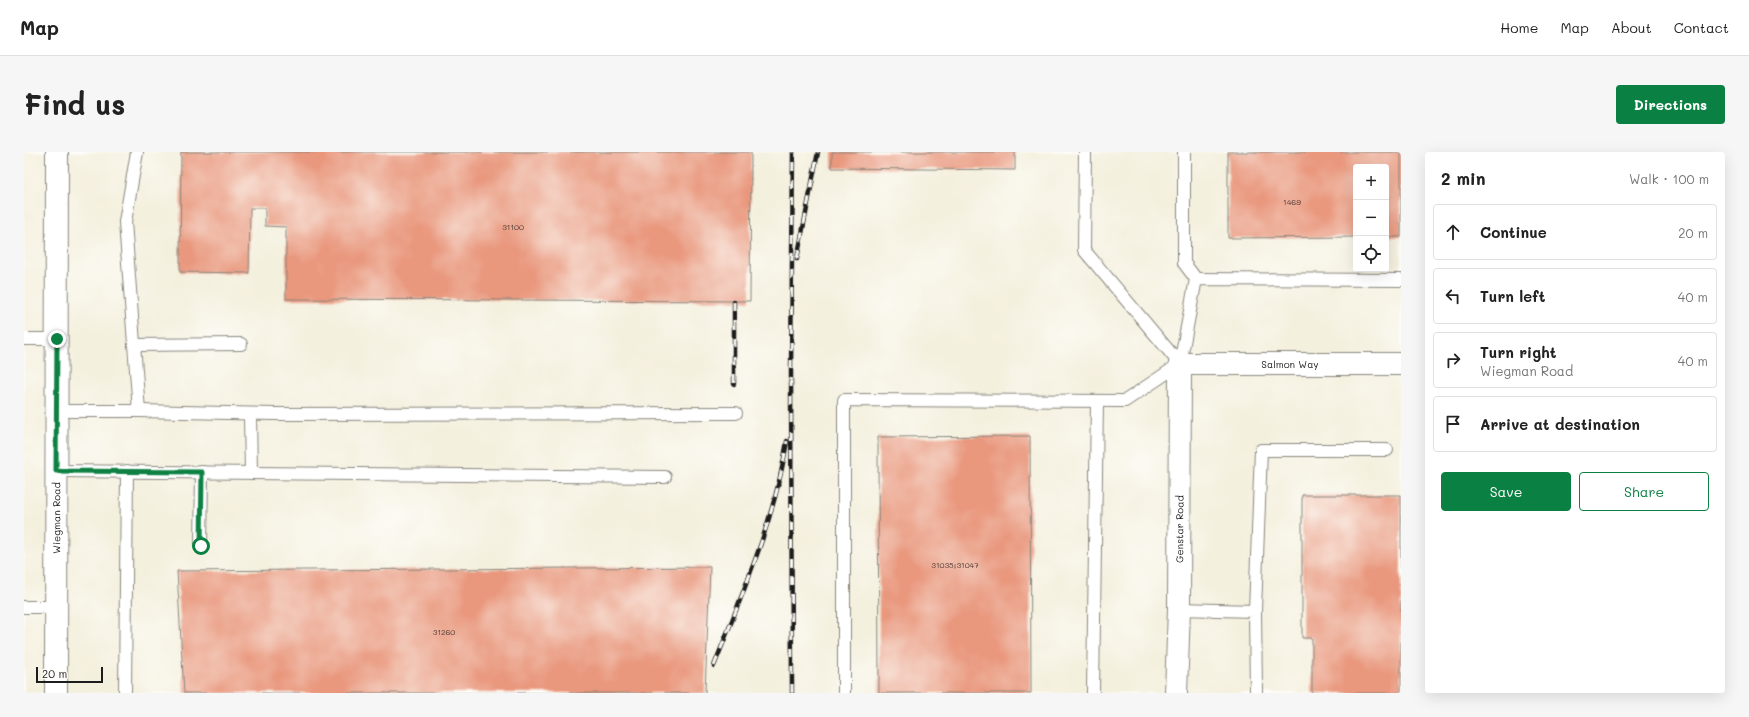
<!DOCTYPE html>
<meta charset="utf-8">
<style>
:root{--surface:#fff;--page:#f6f6f6;--text:#222;--muted:#767676;--line:#e0e0e0;--accent:#0b8043}
body{margin:0;font-family:Mali,sans-serif;background:var(--page);color:var(--text)}
.controls{position:absolute;right:12px;top:12px;display:grid;overflow:hidden;border-radius:4px;box-shadow:0 4px 16px #0002}
.controls button{width:36px;height:36px;display:grid;place-items:center;padding:0;border:0;border-bottom:1px solid var(--line);background:var(--surface);color:var(--text);font:20px sans-serif}
.scale{position:absolute;left:12px;bottom:10px;width:67px;box-sizing:border-box;padding-left:4px;border:2px solid #1c1c1c;border-top:0;font-size:11px;line-height:14px;white-space:nowrap;color:#1c1c1c;-webkit-text-stroke:3px #fdfcf7;paint-order:stroke}
.stop{position:absolute;width:12px;height:12px;margin:-9px;border:3px solid #0b8043;border-radius:50%;background:#fff}
.stop.end{background:#0b8043;border-color:#fff;box-shadow:0 1px 4px #0008}
.list{margin:0;padding:0;list-style:none}
h2{display:flex;justify-content:space-between;align-items:center;height:52px;margin:0;padding:0 16px;font-size:17px}
h2 small{font-size:13px;font-weight:400;color:var(--muted)}
.list li{display:grid;grid-template-columns:26px 1fr auto;gap:12px;align-items:center;box-sizing:border-box;height:56px;margin:0 8px 8px;padding:0 8px;border:1px solid var(--line);border-radius:4px}
.list b{display:block;font-size:15px;white-space:nowrap}
.list p{margin:0;font-size:13px;white-space:nowrap;color:var(--muted)}
.list em{font-size:13px;font-style:normal;color:var(--muted)}
.actions{display:flex;gap:8px;padding:12px 16px}
.actions a{flex:1;padding:9px 0;border:1px solid var(--accent);border-radius:4px;text-align:center;font-size:14px;color:var(--accent)}
.actions .main{background:var(--accent);color:#fff}
.icon{flex:none;width:22px;height:22px;fill:none;stroke:currentColor;stroke-width:2;stroke-linecap:round;stroke-linejoin:round}
.map{position:relative;flex:none;width:1377px;height:541px;overflow:hidden;border-radius:4px}
header{display:flex;align-items:center;gap:24px;box-sizing:border-box;height:56px;padding:0 20px;background:var(--surface);border-bottom:1px solid var(--line)}
header strong{font-size:19px}
nav{display:flex;gap:22px;margin-inline-start:auto;font-size:14px}
.intro{display:flex;align-items:center;justify-content:space-between;box-sizing:border-box;height:96px;padding:0 24px}
h1{margin:0;font-size:28px}
.button{padding:10px 18px;border-radius:4px;background:var(--accent);color:#fff;font-size:14px;font-weight:700}
main{display:flex;gap:24px;padding:0 24px}
aside{flex:1;background:var(--surface);border-radius:4px;box-shadow:0 4px 16px #0002}
.map>svg:first-child{display:block}
</style>
<header>
<strong>Map</strong>
<nav><a>Home</a><a>Map</a><a>About</a><a>Contact</a></nav>
</header>
<div class="intro"><h1>Find us</h1><a class="button">Directions</a></div>
<main>
<div class="map">
<svg width="1377" height="541" viewBox="0 0 1377 541">
<rect width="100%" height="100%" fill="#fdfcf7"/>
<filter id="ink" filterUnits="userSpaceOnUse"><feTurbulence type="fractalNoise" baseFrequency=".025" numOctaves="2"/><feDisplacementMap in="SourceGraphic" scale="8" xChannelSelector="R" yChannelSelector="G"/><feConvolveMatrix kernelMatrix="1 2 1 2 8 2 1 2 1" color-interpolation-filters="sRGB"/></filter>
<filter id="wash" filterUnits="userSpaceOnUse"><feTurbulence type="fractalNoise" baseFrequency=".012" numOctaves="4" result="noise"/><feDisplacementMap in="SourceGraphic" scale="16" xChannelSelector="R" yChannelSelector="G"/><feGaussianBlur stdDeviation="0.9" result="paint"/><feColorMatrix in="noise" values="0 0 0 0 0 0 0 0 0 0 0 0 0 0 0 0 0 1.4 0 .05"/><feComposite in="paint" operator="in"/></filter>
<g filter="url(#wash)">
<rect width="100%" height="100%" fill="#f4f0de"/>
<g id="blocks">
<g fill="#e9977d">
<polygon points="157,0 727,0 726,149 262,147 262,75 241,74 241,56 226,56 225,121 156,120"/>
<polygon points="808,0 991,0 991,18 808,16"/>
<polygon points="1204,0 1377,0 1377,85 1362,85 1362,15 1332,15 1332,85 1204,86"/>
<polygon points="1006,284 1007,541 855,541 854,285"/>
<polygon points="1278,343 1377,343 1377,541 1288,541 1288,486 1278,486"/>
<polygon points="686,415 681,541 160,541 153,419"/>
</g>
</g>
</g>
<g filter="url(#ink)">
<use href="#blocks" fill-opacity="0" stroke="#88867d" stroke-width="1"/>
<g fill="none" stroke-linecap="round" stroke-linejoin="round">
<defs>
<g id="service">
<polyline points="1061,0 1060,98 1156,212"/>
<polyline points="1160,0 1160,111 1172,127"/>
<polyline points="0,187 33,187"/>
<polyline points="110,193 217,192"/>
<polyline points="32,259 115,259 101,70 113,0"/>
<polyline points="115,259 251,262 712,261"/>
<polyline points="226,262 227,321"/>
<polyline points="32,319 641,325"/>
<polyline points="177,394 178,320"/>
<polyline points="0,455 32,455"/>
<polyline points="1155,457 1231,459 1232,541"/>
<polyline points="1231,459 1237,298 1363,298"/>
<polyline points="101,541 103,319"/>
<polyline points="820,541 820,248 1101,249 1156,212 1172,127 1377,128"/>
<polyline points="1069,541 1073,249"/>
</g>
<g id="minor">
<path id="s1" d="M32 541 33 0"/>
<path id="s2" d="M1152 541 1155 457 1156 212H1377"/>
</g>
</defs>
<use href="#service" stroke="#88867d" stroke-width="14"/>
<use href="#minor" stroke="#88867d" stroke-width="24"/>
<use href="#service" stroke="#fff" stroke-width="12"/>
<use href="#minor" stroke="#fff" stroke-width="22"/>
<defs>
<g id="rail">
<polyline points="773,107 794,0"/>
<polyline points="710,150 710,232"/>
<path d="M690 514C719 440 751 367 763 289"/>
<polyline points="768,541 767,217 769,0"/>
</g>
</defs>
<use href="#rail" stroke="#1c1c1c" stroke-width="4.5"/>
<use href="#rail" stroke="#fdfcf7" stroke-width="3" stroke-dasharray="9" stroke-linecap="butt"/>
</g>
</g>
<g fill="none" stroke-linecap="round" stroke-linejoin="round" filter="url(#ink)">
<polyline stroke="#0b8043" stroke-width="5" points="33,187 32,319 178,320 177,394"/>
</g>
<g text-anchor="middle" stroke-width="3" stroke-linejoin="round" paint-order="stroke">
<g font-size="8" fill="#4f3b34">
<text x="1268" y="53">1469</text>
<text x="489" y="78">31100</text>
<text x="931" y="416">31035;31047</text>
<text x="420" y="483">31260</text>
</g>
<g font-size="10" fill="#1c1c1c" stroke="#fdfcf7">
<text dy="4" stroke="none"><textPath href="#s2" startOffset="439">Salmon Way</textPath></text>
<text dy="4" stroke="none"><textPath href="#s1" startOffset="175">Wiegman Road</textPath></text>
<text dy="4" stroke="none"><textPath href="#s2" startOffset="164">Genstar Road</textPath></text>
</g>
</g>
</svg>
<div class="controls">
<button>+</button>
<button>−</button>
<button><svg class="icon" aria-label="locate" viewBox="0 0 24 24"><circle cx="12" cy="12" r="6"/><path d="M12 2v4M12 18v4M2 12h4M18 12h4"/></svg></button>
</div>
<div class="scale">20 m</div>
<div class="stop" style="left:177px;top:394px"></div>
<div class="stop end" style="left:33px;top:187px"></div>
</div>
<aside>
<h2>2 min<small>Walk · 100 m</small></h2>
<ul class="list">
<li><svg class="icon" aria-label="ahead" viewBox="0 0 24 24"><path d="M12 20V5M6 11l6-6 6 6"/></svg><div><b>Continue</b></div><em>20 m</em></li>
<li><svg class="icon" aria-label="left" viewBox="0 0 24 24"><path d="M17 20v-9H6M10 6l-5 5 5 5"/></svg><div><b>Turn left</b></div><em>40 m</em></li>
<li><svg class="icon" aria-label="right" viewBox="0 0 24 24"><path d="M7 20v-9h11M14 6l5 5-5 5"/></svg><div><b>Turn right</b><p>Wiegman Road</p></div><em>40 m</em></li>
<li><svg class="icon" aria-label="arrive" viewBox="0 0 24 24"><path d="M6 21V4h12l-3 4 3 4H6"/></svg><div><b>Arrive at destination</b></div></li>
</ul>
<div class="actions"><a class="main">Save</a><a>Share</a></div>
</aside>
</main>
